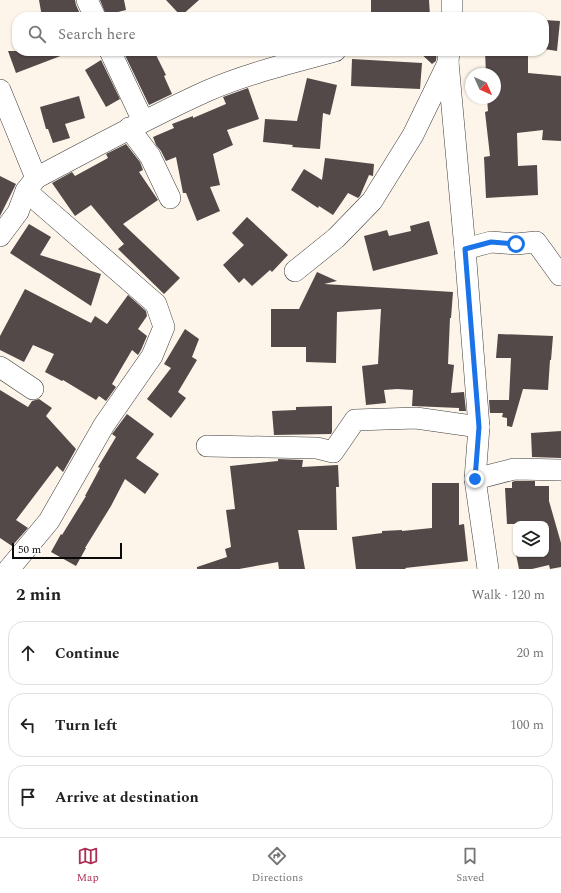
<!DOCTYPE html>
<meta charset="utf-8">
<style>
:root{--surface:#fff;--page:#f2f2f2;--text:#222;--muted:#767676;--line:#e0e0e0;--accent:#ad2f53}
body{margin:0;font-family:Spectral,serif;background:var(--page);color:var(--text)}
.controls{position:absolute;right:12px;bottom:12px;display:grid;overflow:hidden;border-radius:8px;box-shadow:0 1px 3px #0004}
.controls button{width:36px;height:36px;display:grid;place-items:center;padding:0;border:0;border-bottom:1px solid var(--line);background:var(--surface);color:var(--text);font:20px sans-serif}
.compass{position:absolute;left:465px;top:68px;width:36px;height:36px;border-radius:50%;background:var(--surface);box-shadow:0 1px 3px #0004;rotate:135deg}
.scale{position:absolute;left:12px;bottom:10px;width:110px;box-sizing:border-box;padding-left:4px;border:2px solid #0a0a0a;border-top:0;font-size:11px;line-height:14px;white-space:nowrap;color:#0a0a0a;-webkit-text-stroke:3px #fff;paint-order:stroke}
.stop{position:absolute;width:12px;height:12px;margin:-9px;border:3px solid #1a73e8;border-radius:50%;background:#fff}
.stop.end{background:#1a73e8;border-color:#fff;box-shadow:0 1px 4px #0008}
.list{margin:0;padding:0;list-style:none}
h2{display:flex;justify-content:space-between;align-items:center;height:52px;margin:0;padding:0 16px;font-size:17px}
h2 small{font-size:13px;font-weight:400;color:var(--muted)}
.list li{display:grid;grid-template-columns:26px 1fr auto;gap:12px;align-items:center;box-sizing:border-box;height:64px;margin:0 8px 8px;padding:0 8px;border:1px solid var(--line);border-radius:16px}
.list b{display:block;font-size:15px;white-space:nowrap}
.list em{font-size:13px;font-style:normal;color:var(--muted)}
.icon{flex:none;width:22px;height:22px;fill:none;stroke:currentColor;stroke-width:2;stroke-linecap:round;stroke-linejoin:round}
.map{position:relative;flex:none;width:561px;height:569px;overflow:hidden}
.search{position:absolute;background:var(--surface);box-shadow:0 1px 3px #0004;left:12px;right:12px;top:12px;height:44px;display:flex;align-items:center;gap:10px;box-sizing:border-box;padding:0 14px;border-radius:16px;color:var(--muted);font-size:15px}
.sheet{height:268px;background:var(--surface)}
nav{display:flex;justify-content:space-around;align-items:center;box-sizing:border-box;height:56px;border-top:1px solid var(--line);background:var(--surface);font-size:11px;color:var(--muted)}
nav a{display:grid;justify-items:center;gap:2px}
nav .on{color:var(--accent)}
.map>svg:first-child{display:block}
</style>
<div class="map">
<svg width="561" height="569" viewBox="0 0 561 569">
<rect width="100%" height="100%" fill="#fdf5e9"/>
<g fill="#524948">
<polygon points="39,0 75,0 76,5 81,16 73,17 42,17"/>
<polygon points="100,0 124,0 126,10 106,15"/>
<polygon points="166,0 199,0 181,16"/>
<polygon points="371,0 429,0 430,16 371,17"/>
<polygon points="544,20 560,21 557,51 544,49"/>
<polygon points="8,51 71,51 71,52 16,73"/>
<polygon points="123,51 154,51 166,75 164,76 172,94 149,105"/>
<polygon points="418,51 437,51 436,61 432,64"/>
<polygon points="485,51 528,51 528,73 561,76 561,141 542,140 543,130 517,133 518,166 537,165 538,195 486,198 484,157 490,156 485,112 488,111 487,98 495,98 495,74 486,74"/>
<polygon points="352,59 422,63 420,89 351,86"/>
<polygon points="101,60 120,99 106,107 85,70"/>
<polygon points="307,78 337,85 330,115 323,113 320,149 292,147 293,145 263,142 265,119 297,121"/>
<polygon points="248,88 259,119 227,130 233,145 213,154 220,185 210,187 220,211 197,221 186,193 183,193 176,157 166,161 161,151 156,145 153,137 174,128 172,124 193,116 193,118 226,104 223,97"/>
<polygon points="79,96 85,118 65,124 70,138 53,143 48,129 46,129 40,107"/>
<polygon points="126,144 140,162 143,170 139,172 158,200 123,224 180,278 164,294 118,249 124,244 91,205 75,216 52,183 72,172 75,176 108,158 106,154"/>
<polygon points="325,158 374,164 373,176 369,175 360,196 358,198 348,193 333,215 319,206 318,208 291,190 304,169 322,180"/>
<polygon points="0,176 16,184 0,216"/>
<polygon points="247,217 288,255 272,272 270,270 252,286 244,278 239,283 223,265 244,245 232,233"/>
<polygon points="429,221 438,254 373,271 364,236 387,230 389,236 411,231 410,226"/>
<polygon points="29,224 51,237 40,255 101,274 91,306 10,253"/>
<polygon points="317,272 337,281 324,284 453,292 451,318 450,318 448,364 454,365 451,393 464,392 466,411 459,411 459,408 412,406 413,390 397,389 384,390 386,403 366,405 362,366 378,364 381,309 337,312 336,363 306,362 306,347 271,347 271,309 299,309"/>
<polygon points="25,289 91,323 95,316 107,324 128,295 146,311 147,316 138,329 147,336 141,350 138,355 132,350 112,384 116,387 106,401 99,396 96,400 63,380 62,381 45,372 54,354 33,345 24,362 0,350 0,336"/>
<polygon points="185,329 199,339 192,357 197,360 178,392 186,398 171,418 147,399 171,368 164,364"/>
<polygon points="498,334 553,336 551,360 550,360 548,390 523,389 512,427 507,426 507,418 502,417 503,413 490,413 489,400 509,400 511,358 496,358"/>
<polygon points="0,390 28,407 32,401 39,399 52,408 46,416 76,449 63,472 57,466 16,520 28,528 12,546 0,538"/>
<polygon points="332,406 332,432 331,434 274,435 272,411 296,410 296,407"/>
<polygon points="127,414 154,434 136,458 159,474 145,494 125,479 111,506 85,548 86,548 76,566 51,552 61,534 62,535 86,496 85,496 100,468 98,467 116,437 112,434"/>
<polygon points="561,431 561,458 532,457 531,433"/>
<polygon points="278,459 303,460 302,467 338,465 339,487 336,487 337,530 298,530 305,569 279,569 278,562 239,569 197,569 197,567 227,557 225,549 231,547 226,510 235,509 230,466 278,461"/>
<polygon points="515,481 535,481 535,486 549,486 549,501 561,543 561,567 550,569 549,565 532,569 519,569 516,554 546,554 546,524 507,524 505,488 512,488 512,482"/>
<polygon points="432,483 459,483 459,525 464,524 468,561 405,568 406,569 356,569 352,537 382,533 382,531 402,530 402,531 432,528"/>
</g>
<g fill="none" stroke-linecap="round" stroke-linejoin="round">
<defs>
<g id="minor">
<polyline points="87,0 95,17"/>
<polyline points="452,0 452,17"/>
<polyline points="110,51 143,121"/>
<polyline points="449,51 448,62 465,249 479,427 475,479 488,569"/>
<polyline points="0,90 36,178 26,191 18,212 0,236"/>
<polyline points="129,128 150,156 170,198"/>
<path d="M36 178C93 148 149 117 207 91 248 73 292 63 335 51"/>
<polyline points="465,249 491,242 516,244 536,242 560,275 561,275"/>
<polyline points="295,271 336,238 372,201 413,135 448,63"/>
<polyline points="0,367 33,389"/>
<polyline points="207,446 317,448 333,452 355,420 416,418 479,427"/>
<polyline points="475,479 514,469 561,470"/>
<polyline points="9,569 49,521 104,425 152,356 164,327 156,304 26,191"/>
</g>
</defs>
<use href="#minor" stroke="#3d3d3d" stroke-width="22"/>
<use href="#minor" stroke="#fff" stroke-width="21"/>
</g>
<g fill="none" stroke-linecap="round" stroke-linejoin="round">
<polyline stroke="#1a73e8" stroke-width="5" points="475,479 479,427 465,249 491,242 516,244"/>
</g>
</svg>
<div class="controls">
<button><svg class="icon" aria-label="layers" viewBox="0 0 24 24"><path d="M12 4l9 5-9 5-9-5zM3 14l9 5 9-5"/></svg></button>
</div>
<svg class="compass" viewBox="-18 -18 36 36"><path d="M0-13l5 13h-10z" fill="#e53935"/><path d="M0 13l5-13h-10z" fill="#767676"/></svg>
<div class="scale">50 m</div>
<div class="stop" style="left:516px;top:244px"></div>
<div class="stop end" style="left:475px;top:479px"></div>
<div class="search"><svg class="icon" aria-label="search" viewBox="0 0 24 24"><circle cx="10" cy="10" r="6"/><path d="M15 15l6 6"/></svg>Search here</div>
</div>
<section class="sheet">
<h2>2 min<small>Walk · 120 m</small></h2>
<ul class="list">
<li><svg class="icon" aria-label="ahead" viewBox="0 0 24 24"><path d="M12 20V5M6 11l6-6 6 6"/></svg><div><b>Continue</b></div><em>20 m</em></li>
<li><svg class="icon" aria-label="left" viewBox="0 0 24 24"><path d="M17 20v-9H6M10 6l-5 5 5 5"/></svg><div><b>Turn left</b></div><em>100 m</em></li>
<li><svg class="icon" aria-label="arrive" viewBox="0 0 24 24"><path d="M6 21V4h12l-3 4 3 4H6"/></svg><div><b>Arrive at destination</b></div></li>
</ul>
</section>
<nav>
<a class="on"><svg class="icon" aria-label="map" viewBox="0 0 24 24"><path d="M3 6l6-2 6 2 6-2v14l-6 2-6-2-6 2zM9 4v14M15 6v14"/></svg>Map</a>
<a><svg class="icon" aria-label="directions" viewBox="0 0 24 24"><path d="M12 3l9 9-9 9-9-9zM9 14v-3h6M13 9l2 2-2 2"/></svg>Directions</a>
<a><svg class="icon" aria-label="saved" viewBox="0 0 24 24"><path d="M7 4h10v16l-5-4-5 4z"/></svg>Saved</a>
</nav>
